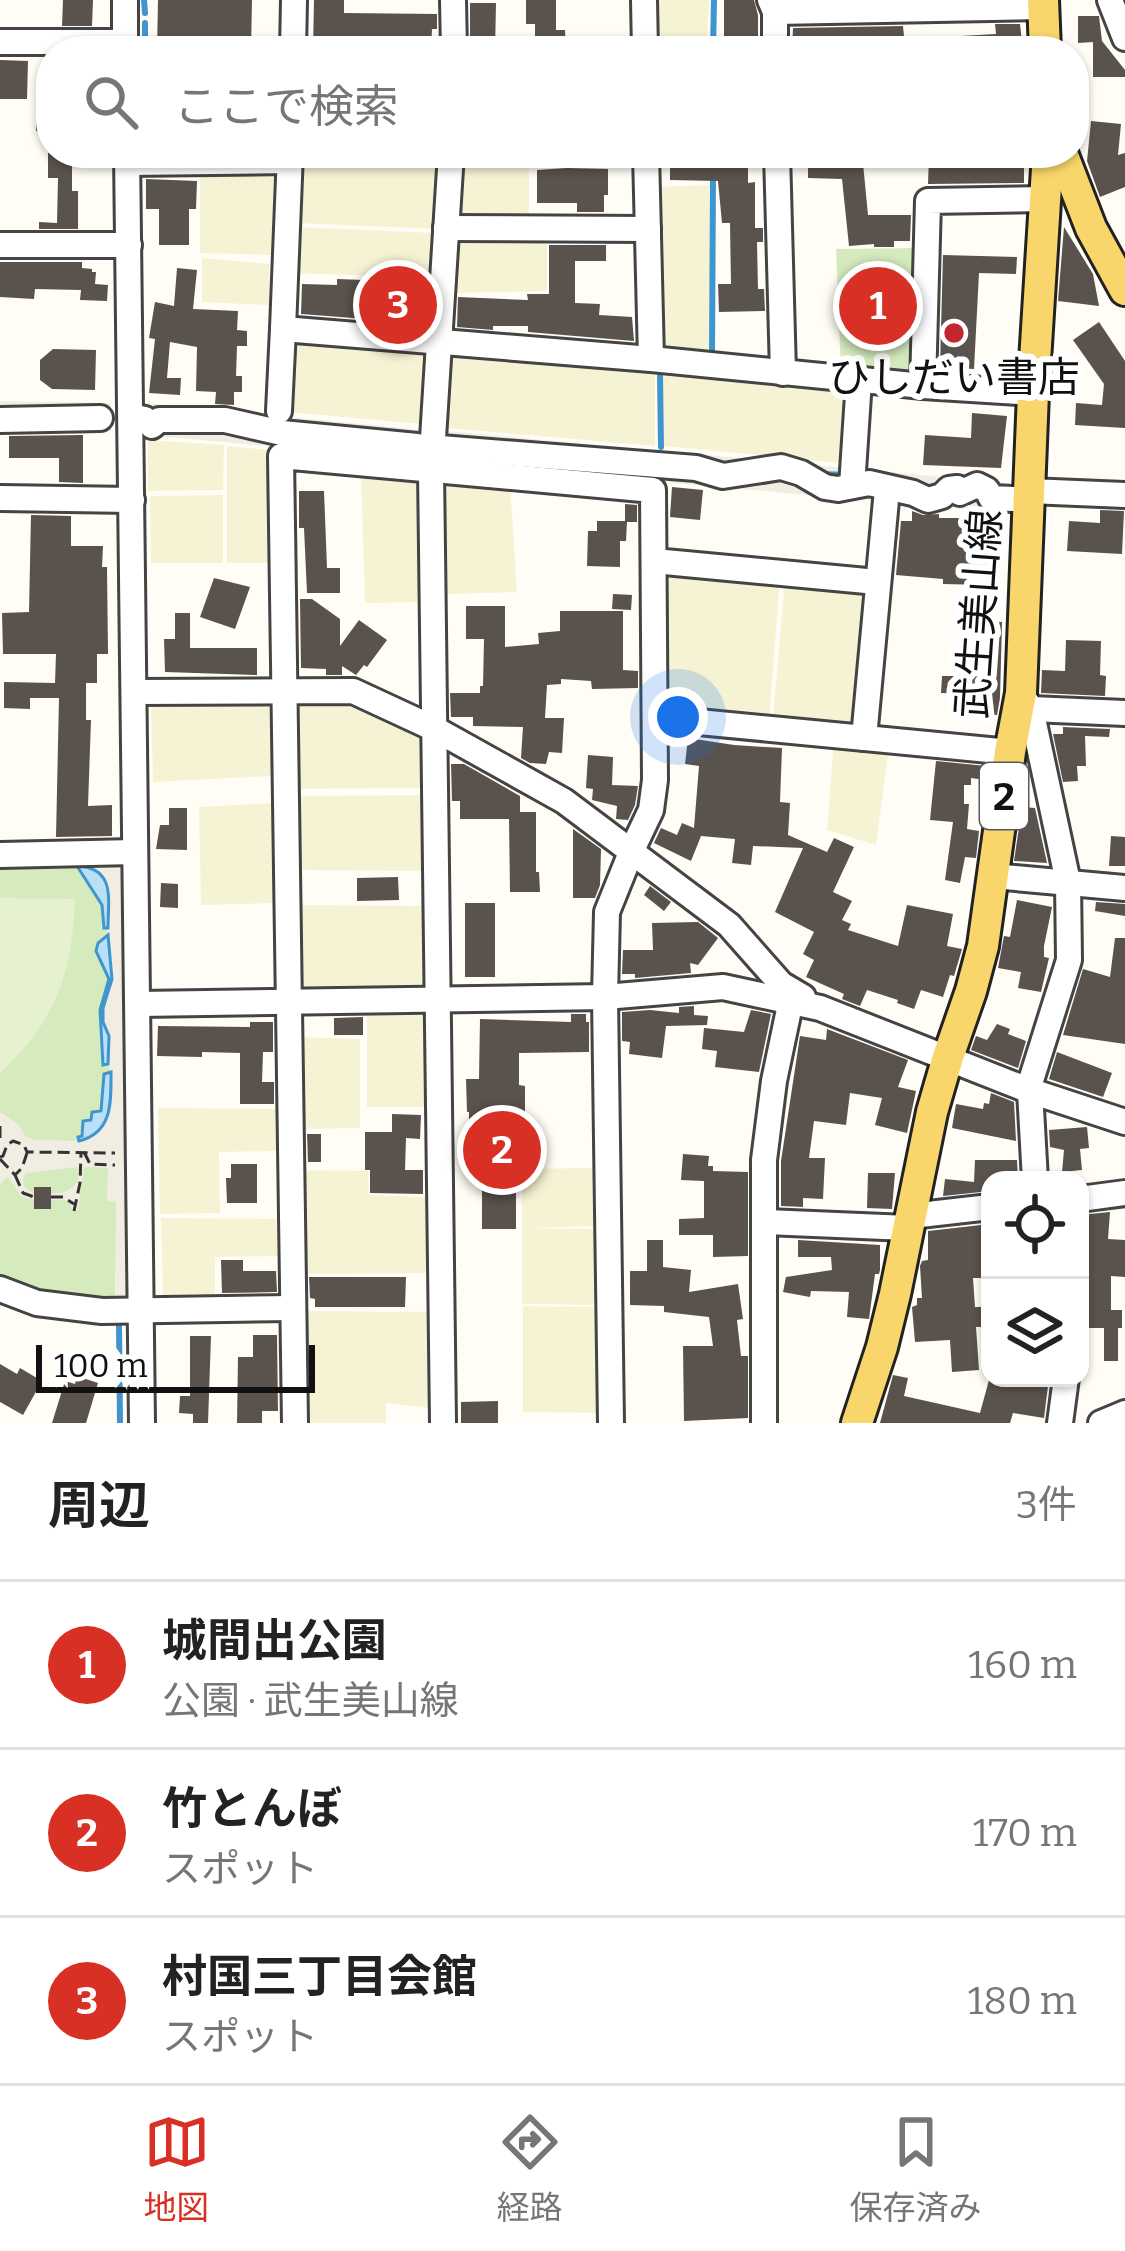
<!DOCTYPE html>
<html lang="ja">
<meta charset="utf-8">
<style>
:root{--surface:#fff;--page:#f6f6f6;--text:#222;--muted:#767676;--line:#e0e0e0;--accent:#d93025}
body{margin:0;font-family:Bitter,"Noto Sans JP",serif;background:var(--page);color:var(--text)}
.controls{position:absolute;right:36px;bottom:36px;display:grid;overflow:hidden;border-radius:24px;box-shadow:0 3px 9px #0004}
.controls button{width:108px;height:108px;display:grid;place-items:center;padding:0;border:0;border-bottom:3px solid var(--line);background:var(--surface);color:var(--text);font:60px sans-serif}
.scale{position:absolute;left:36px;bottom:30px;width:279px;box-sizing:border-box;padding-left:12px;border:6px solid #111;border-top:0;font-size:33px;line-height:42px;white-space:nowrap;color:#111;-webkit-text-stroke:9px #fff;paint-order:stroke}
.you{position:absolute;left:678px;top:717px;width:42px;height:42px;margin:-30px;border:9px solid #fff;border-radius:50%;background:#1a73e8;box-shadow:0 0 0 18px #1a73e833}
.badge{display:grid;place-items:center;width:78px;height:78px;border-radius:50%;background:var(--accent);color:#fff;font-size:39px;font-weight:700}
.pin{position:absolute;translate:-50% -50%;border:6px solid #fff;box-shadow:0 3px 12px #0006}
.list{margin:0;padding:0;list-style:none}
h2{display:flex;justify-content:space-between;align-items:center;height:156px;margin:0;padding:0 48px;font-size:51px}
h2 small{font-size:39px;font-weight:400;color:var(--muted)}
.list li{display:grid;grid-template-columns:78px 1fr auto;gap:36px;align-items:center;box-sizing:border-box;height:168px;padding:0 48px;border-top:3px solid var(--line)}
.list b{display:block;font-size:45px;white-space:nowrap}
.list p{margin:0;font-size:39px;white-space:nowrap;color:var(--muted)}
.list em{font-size:39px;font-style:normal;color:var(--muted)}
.icon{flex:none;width:66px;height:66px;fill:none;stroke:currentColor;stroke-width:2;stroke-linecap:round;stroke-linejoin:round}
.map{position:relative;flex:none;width:1125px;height:1423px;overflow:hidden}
.search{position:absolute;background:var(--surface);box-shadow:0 3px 9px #0004;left:36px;right:36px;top:36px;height:132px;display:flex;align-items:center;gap:30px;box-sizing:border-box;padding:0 42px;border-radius:48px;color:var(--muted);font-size:45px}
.sheet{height:660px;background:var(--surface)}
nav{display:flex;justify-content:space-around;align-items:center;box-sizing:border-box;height:168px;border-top:3px solid var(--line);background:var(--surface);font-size:33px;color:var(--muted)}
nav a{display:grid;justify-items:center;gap:6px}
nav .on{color:var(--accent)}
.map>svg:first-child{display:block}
</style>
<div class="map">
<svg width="1125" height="1423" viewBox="0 0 1125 1423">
<rect width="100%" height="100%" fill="#fffdf5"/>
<g fill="#f6f3d4">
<polygon points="652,0 709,0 707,39 652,41"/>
<polygon points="297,153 441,153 435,229 296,223"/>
<polygon points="459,153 529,153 529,217 455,217"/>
<polygon points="269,174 274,176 271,255 200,253 200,175"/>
<polygon points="709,185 711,353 656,347 654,187"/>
<polygon points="296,227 435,233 434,278 293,273"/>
<polygon points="452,234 547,234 547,291 451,293"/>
<polygon points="202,258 269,264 269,305 202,302"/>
<polygon points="291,343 421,355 428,358 421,424 288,412"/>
<polygon points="451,352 655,369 655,446 448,428"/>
<polygon points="663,370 848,388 841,463 664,446"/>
<polygon points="148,440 224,445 223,490 148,491"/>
<polygon points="227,446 269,450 269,563 227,563"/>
<polygon points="361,472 414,476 420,481 419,602 365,603"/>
<polygon points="446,478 510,484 517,592 447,594"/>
<polygon points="223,495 223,563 151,563 150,496"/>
<polygon points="666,567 780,580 769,718 667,709"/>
<polygon points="785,580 867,590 856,726 773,719"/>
<polygon points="264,700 269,705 271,776 153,782 151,704"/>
<polygon points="290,702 357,703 420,737 420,788 292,789"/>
<polygon points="834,742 889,748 876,845 827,830"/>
<polygon points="423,795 424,871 295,870 293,796"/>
<polygon points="272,803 274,903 201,905 199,807"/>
<polygon points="296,905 430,906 432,990 297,990"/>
<polygon points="367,1008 422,1008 427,1015 429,1107 367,1107"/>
<polygon points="297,1037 360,1039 360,1128 299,1129"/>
<polygon points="158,1108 278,1109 277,1151 219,1152 220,1213 160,1214"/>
<polygon points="597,1168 598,1226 524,1228 598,1229 598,1305 522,1304 522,1169"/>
<polygon points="296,1170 368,1171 369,1195 427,1197 430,1273 297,1274"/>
<polygon points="161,1218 279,1219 279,1256 215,1257 215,1294 163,1295"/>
<polygon points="523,1306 599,1307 600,1413 523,1412"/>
<polygon points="297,1311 430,1312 432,1408 386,1403 386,1423 299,1423"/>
</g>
<g fill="#d5ebbd">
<polygon points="919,248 912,376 866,373 866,364 853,364 852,372 841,370 836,249"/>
<path d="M125 863 115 1303V1298C73 1297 38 1292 0 1275V864Z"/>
</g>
<path fill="#e6f2cf" d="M0 898 75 899C72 975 56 1020 0 1073Z"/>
<g fill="#f1ede2">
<polygon points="0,401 111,403 111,431 0,430"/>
<polygon points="145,403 423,430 423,460 145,435"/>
<polygon points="447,431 1009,483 1009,513 440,462 441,434 447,434"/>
<polygon points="77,863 125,863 131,1298 115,1303 116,1202 107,1201 108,1168 84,1167 78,1211 72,1211 70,1203 65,1200 51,1200 51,1194 63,1193 74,1186 78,1181 78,1167 26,1173 23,1178 24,1187 34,1194 34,1200 21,1196 8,1177 0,1184 0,1112 19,1125 25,1136 34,1140 86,1141 103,1126 111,1072 108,1064 109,1037 103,1022 112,968 107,947 108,884 91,867 77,866"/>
</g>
<g fill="#b9e0f7" stroke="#3f96cf" stroke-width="3">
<path d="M77 866C116 868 108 899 108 928H104L102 905Z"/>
<polygon points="108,935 112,979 103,1008 103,1022 109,1036 108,1064 103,1065 100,1010 109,979 96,951 98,943"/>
<path d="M111 1072C111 1101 113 1133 79 1141L78 1137 82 1136 83 1121 91 1120 92 1112 101 1111 104 1074Z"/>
</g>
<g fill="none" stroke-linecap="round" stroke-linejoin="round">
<g stroke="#3f96cf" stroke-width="6">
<polyline points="144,0 145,13"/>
<polyline points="145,23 145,51"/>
<polyline points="713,51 714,0"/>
<polyline points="712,357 713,175"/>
<polyline points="660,373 661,447"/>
<polyline points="820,474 847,475"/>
<polyline points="701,889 728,910"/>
<polyline points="119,1326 120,1423"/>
</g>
</g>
<g fill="#5a524d">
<polygon points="63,0 93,0 92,26 62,26"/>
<polygon points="158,0 252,0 251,51 157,51"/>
<polygon points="314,0 344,0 344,13 437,14 437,29 432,29 431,51 313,51"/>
<polygon points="526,0 556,0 556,30 565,30 566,51 535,51 535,24 526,24"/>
<polygon points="724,0 754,0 758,15 758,41 744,40 744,37 724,37"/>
<polygon points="470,3 496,3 495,51 470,51"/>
<polygon points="1078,16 1099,16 1102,41 1125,70 1125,77 1093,77 1093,42 1078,43"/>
<polygon points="995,24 1020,24 1023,51 792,51 793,28 903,26 904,36 961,36 996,34"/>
<polygon points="0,60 28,61 27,99 0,99"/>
<rect x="36" y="87" width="15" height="44"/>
<polygon points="1091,121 1121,124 1118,155 1125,153 1125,187 1100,197 1087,161"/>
<polygon points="48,153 72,153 72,191 78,191 78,229 39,229 39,222 57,223 58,178 48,178"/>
<polygon points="808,153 862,153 868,215 911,215 910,241 894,241 894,247 874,247 874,244 849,246 842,179 808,178"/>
<polygon points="962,153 1024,153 1024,183 928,184 929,155 961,155"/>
<polygon points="670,154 748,154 748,183 755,182 755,228 763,228 763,242 757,242 758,289 764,289 765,311 719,312 718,284 731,284 730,223 722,223 718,181 670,180"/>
<polygon points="567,168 608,169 608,195 604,195 604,212 577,212 577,203 537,203 537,170"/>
<polygon points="146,179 197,181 196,209 189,209 189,245 159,245 159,209 146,209"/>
<polygon points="1064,227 1093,274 1099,306 1058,301"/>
<polygon points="549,245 606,245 606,261 575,261 575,303 600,304 599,315 632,317 634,341 528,332 528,326 493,326 493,330 457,327 458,297 528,300 527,294 549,294"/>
<polygon points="943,255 1017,257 1016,274 979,273 974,369 940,367"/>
<polygon points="0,262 82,262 82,268 92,269 92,272 96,272 95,284 108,285 107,301 80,300 81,290 35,289 34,299 0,297"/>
<polygon points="177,268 197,270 193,309 238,311 237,330 247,331 247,346 237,346 236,376 242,376 242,392 234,392 234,405 215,404 216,392 196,391 197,347 170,342 167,378 181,378 180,395 149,393 155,339 149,338 155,302 174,306"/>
<polygon points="337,279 419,282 418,323 301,314 302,284 337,285"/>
<polygon points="1099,322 1125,361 1125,428 1075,425 1076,403 1102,405 1104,384 1073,340"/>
<polygon points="53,349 96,350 95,390 52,389 40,380 40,360"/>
<polygon points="972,413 1007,416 1001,468 923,465 925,435 971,438"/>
<polygon points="83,435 83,483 59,482 59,458 9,458 9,436"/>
<polygon points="672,487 703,490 700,520 670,517"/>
<polygon points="299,491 324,491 327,568 340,568 340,593 307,593 304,528 299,528"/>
<polygon points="625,504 637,505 637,522 627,522 626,541 620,541 620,567 587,566 588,531 597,531 597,521 625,521"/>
<polygon points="1100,510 1124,511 1122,554 1067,551 1069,521 1100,523"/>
<polygon points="912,511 923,515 939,514 939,518 997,518 997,535 984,535 991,559 990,567 985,571 985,585 943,584 943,579 896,575 901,521 912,521"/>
<polygon points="31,515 71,516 71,546 103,546 102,567 107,567 108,654 97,654 97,683 86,683 86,720 91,720 88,806 112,805 112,836 56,837 59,698 30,698 30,709 4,708 4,682 55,683 56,654 3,654 2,613 29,612"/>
<polygon points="214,578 250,587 235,629 200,617"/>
<polygon points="613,594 632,595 631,610 612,609"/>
<polygon points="300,599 312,599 340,619 340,646 359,620 387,640 367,667 364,665 356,675 342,666 342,675 326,675 326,669 301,668"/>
<polygon points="466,606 505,606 505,647 539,644 538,633 560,631 560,611 623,611 623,670 638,671 638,688 592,689 591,681 561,679 561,684 547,685 545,718 564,718 562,753 549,752 546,764 530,763 521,758 523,727 473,726 473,717 451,717 450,693 480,693 480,686 483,686 484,639 466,639"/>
<polygon points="175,613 190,613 190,648 257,648 257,675 165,672 164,639 175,639"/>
<polygon points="987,621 1002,622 1000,698 997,715 970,714 971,694 941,693 942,676 960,676 961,652 979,653 980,649 986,649"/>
<polygon points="1066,640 1101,641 1100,675 1106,676 1105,696 1041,693 1042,670 1065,671"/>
<polygon points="1063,727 1110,729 1109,737 1085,736 1086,766 1077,766 1078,781 1063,782 1053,734 1063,734"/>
<polygon points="688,738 734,745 782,748 780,802 790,803 788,835 827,852 834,838 854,847 833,892 852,901 842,920 851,924 848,930 898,946 907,905 953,914 947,946 962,949 954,976 950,975 943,997 921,990 914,1009 897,1003 898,1000 867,990 860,1006 842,999 844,994 806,977 814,960 803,954 814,932 775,912 803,848 753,846 751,865 732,863 735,839 701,836 691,861 654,843 661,828 677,835 682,823 694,828 699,766 685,764"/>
<polygon points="588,755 613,757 612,785 638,786 635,805 628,820 616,819 617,806 592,800 593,789 586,788"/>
<polygon points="936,761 986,766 985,780 971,778 971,785 964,785 964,804 969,804 967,829 979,831 976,858 965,857 960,883 945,880 953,822 930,820"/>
<polygon points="451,764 464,764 520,796 520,812 536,812 536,872 539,872 540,892 510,892 509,819 460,819 460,801 452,801"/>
<polygon points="1022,807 1035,808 1047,863 1014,861"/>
<polygon points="169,808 187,808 187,850 156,849 160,825 169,825"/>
<polygon points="573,829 601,849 600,885 595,898 573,898"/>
<polygon points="1111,836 1125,837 1125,866 1109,866"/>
<polygon points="398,877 399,900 357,901 357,878"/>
<polygon points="161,883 178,884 178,908 160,907"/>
<polygon points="650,886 671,902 664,911 644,895"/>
<polygon points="1017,900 1052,907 1044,946 1044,957 1049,958 1041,992 1018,988 1021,972 998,968 1004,936 1010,937"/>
<polygon points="1096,902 1125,904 1125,916 1095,911"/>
<rect x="465" y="903" width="30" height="74"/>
<polygon points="698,922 718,938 698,965 690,963 691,973 635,978 635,974 622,974 623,950 653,950 652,923"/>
<polygon points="1115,938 1125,938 1125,1044 1063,1035 1083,969 1110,977"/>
<polygon points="694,1006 694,1015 708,1016 707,1025 666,1026 662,1058 629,1054 630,1042 622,1041 622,1012 650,1010 679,1013 679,1007"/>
<polygon points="751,1010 771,1014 759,1072 715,1067 717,1051 702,1049 704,1028 744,1032"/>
<polygon points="571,1014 586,1014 586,1022 589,1022 589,1052 519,1053 519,1085 525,1086 525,1112 522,1112 522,1163 516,1163 516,1229 482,1229 482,1165 469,1165 469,1112 467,1112 466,1079 479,1079 480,1019 571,1022"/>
<polygon points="363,1017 363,1035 334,1035 334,1018"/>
<polygon points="250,1022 273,1022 273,1052 263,1052 262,1082 274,1082 274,1104 240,1104 240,1053 202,1052 202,1057 157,1056 158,1026 250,1027"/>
<polygon points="997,1024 1010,1029 1008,1034 1026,1041 1018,1068 971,1050 976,1036 987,1040"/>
<polygon points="827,1029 908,1060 898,1087 916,1091 907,1133 875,1125 882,1098 850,1093 846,1125 814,1121 809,1158 825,1158 823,1199 803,1198 803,1207 781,1206 781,1161 800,1036 826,1040"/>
<polygon points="1057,1052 1112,1073 1103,1097 1049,1079"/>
<polygon points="991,1093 1014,1102 1016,1141 952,1128 956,1104 983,1109 984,1103 989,1104"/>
<polygon points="392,1114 421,1115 420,1139 406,1138 405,1170 423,1170 423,1194 370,1193 370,1170 365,1170 365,1132 392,1132"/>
<polygon points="1087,1127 1089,1148 1080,1149 1082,1170 1062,1172 1064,1150 1050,1147 1049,1130"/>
<polygon points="307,1134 321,1134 321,1162 308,1162"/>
<polygon points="683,1154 709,1156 708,1166 713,1166 713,1171 748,1172 748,1256 713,1257 713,1235 679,1235 679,1219 704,1218 704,1181 681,1180"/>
<polygon points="975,1160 1017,1160 1018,1180 990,1180 990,1191 943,1196 945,1179 974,1182"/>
<polygon points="231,1164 257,1164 257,1203 227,1203 226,1178 231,1178"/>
<polygon points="868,1173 895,1173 892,1209 867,1208"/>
<rect x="34" y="1187" width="17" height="22"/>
<polygon points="1110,1212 1108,1239 1125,1240 1125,1277 1111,1276 1111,1310 1122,1310 1122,1328 1118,1328 1118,1361 1104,1361 1104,1328 1080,1328 1080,1215"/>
<polygon points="990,1224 990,1241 986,1241 984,1278 973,1278 975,1307 990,1307 990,1327 976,1327 979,1370 952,1372 950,1340 915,1342 912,1307 917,1305 917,1298 922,1298 920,1266 922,1261 928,1260 928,1231"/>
<polygon points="647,1240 663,1240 663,1267 691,1270 689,1292 738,1284 743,1319 737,1320 741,1356 748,1356 748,1418 684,1421 683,1346 713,1346 709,1317 664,1312 664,1306 630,1305 630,1271 647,1271"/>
<polygon points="798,1240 880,1245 880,1270 879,1274 875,1274 869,1319 847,1317 849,1292 811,1291 810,1297 783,1292 786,1277 832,1270 831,1257 798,1257"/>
<polygon points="221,1260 243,1260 243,1271 276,1271 277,1292 222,1293"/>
<polygon points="309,1277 406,1277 405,1307 315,1307 315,1299 310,1298"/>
<polygon points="253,1335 277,1335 278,1411 262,1411 262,1423 237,1423 238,1357 253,1357"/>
<polygon points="190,1336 211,1336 208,1423 193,1423 193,1414 179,1413 180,1396 190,1396"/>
<polygon points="0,1364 17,1374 20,1368 42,1381 23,1415 0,1402"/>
<polygon points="893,1375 908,1378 904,1396 980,1413 989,1380 1008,1385 1009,1378 1049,1378 1044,1418 1013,1413 1010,1423 880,1423"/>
<polygon points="77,1376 98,1383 86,1423 52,1423 65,1381 75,1384"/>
<polygon points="498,1401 498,1423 461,1423 461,1402"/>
</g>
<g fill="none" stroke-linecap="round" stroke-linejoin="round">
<defs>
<g id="minor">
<polyline points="125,0 125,51"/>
<polyline points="453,0 454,51"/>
<polyline points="644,0 645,51"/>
<polyline points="770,0 775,12 775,51"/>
<polyline points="1110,0 1125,38"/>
<polyline points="775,12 1043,7"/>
<polyline points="0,42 125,42"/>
<polyline points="293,51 294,0"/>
<polyline points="127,153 142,1423"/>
<polyline points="290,153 283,329 651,359 923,386 1033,393"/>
<polyline points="646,153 651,359"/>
<polyline points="777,153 783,373"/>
<polyline points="128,163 290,161"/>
<polyline points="446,228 648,229"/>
<polyline points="0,245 129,245"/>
<polyline points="923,386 928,201 1046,199"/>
<polyline points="279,411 283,329"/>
<polyline points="140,418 145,419 152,426 159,420 225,420 282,433 417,446"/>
<polyline points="0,420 100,418"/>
<polyline points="440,448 696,468 723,476 781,467 801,473 825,487 838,489 869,483 913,493 928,500 942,496 949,489 957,488 960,493 977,485 987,490 991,498 1013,499"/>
<polyline points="852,486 859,380"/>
<polyline points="1029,491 1125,495"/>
<polyline points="0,498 132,500"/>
<polyline points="654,561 877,582"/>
<polyline points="134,692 353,691 435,729 564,801 729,925 781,984 803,997"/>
<polyline points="1021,693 1031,709 1068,882 1069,960 1028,1090"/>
<polyline points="1031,709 1125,713"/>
<polyline points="657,718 1010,752"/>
<polyline points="864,738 886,500"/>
<polyline points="0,855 135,852"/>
<polyline points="993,876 1125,888"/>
<polyline points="139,1004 605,997 723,987 820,1008 1028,1090 1125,1122"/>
<polyline points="1030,1091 1035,1180"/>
<polyline points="1080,1199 1125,1193"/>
<polyline points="911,1216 990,1207"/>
<polyline points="766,1222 908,1228"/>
<polyline points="0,1289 37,1303 102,1311 291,1308"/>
<polyline points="295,1423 281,456 653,490 655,780 651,810 632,850 607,912 605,997 611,1423"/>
<polyline points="443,1423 431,470 451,153"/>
<polyline points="764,1423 764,1160 774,1081 791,1000"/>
<polyline points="1060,1423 1066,1378"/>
<polyline points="1101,1423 1125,1413"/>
</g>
<g id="major">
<polyline points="1043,0 1045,51"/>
<polyline points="1062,153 1091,228 1125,290"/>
<polyline points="857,1423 882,1347 895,1294 932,1112 948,1057 971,991 983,946 1010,752 1021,693 1033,393 1048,153"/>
</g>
</defs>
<use href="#minor" stroke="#444" stroke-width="30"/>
<use href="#major" stroke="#222" stroke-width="36"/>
<g stroke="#333" stroke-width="3" stroke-dasharray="12 6" stroke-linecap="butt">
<polyline points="0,1126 0,1144"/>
<polyline points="84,1152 90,1164 115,1165"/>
<polyline points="0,1157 3,1156 7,1145 13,1141 24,1145 27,1152 115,1153"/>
<polyline points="0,1159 15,1175 22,1168 27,1153"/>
<polyline points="15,1175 23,1193 34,1197"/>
<polyline points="51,1197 63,1197 74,1204"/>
<polyline points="74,1211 80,1183 81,1154"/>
</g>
<use href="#minor" stroke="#fff" stroke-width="24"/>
<use href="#major" stroke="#f9d66b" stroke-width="30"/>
</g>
<circle fill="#c4262e" stroke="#fff" stroke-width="4.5" cx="954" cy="333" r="12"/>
<g text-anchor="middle" stroke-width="12" stroke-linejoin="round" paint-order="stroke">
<rect fill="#fff" stroke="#585858" stroke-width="3" x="980" y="763" width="48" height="66" rx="9"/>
<g font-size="39" font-weight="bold" fill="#111">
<text x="1004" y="810">2</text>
</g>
<g font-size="42" fill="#111" stroke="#fff">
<text x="954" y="392">ひしだい書店</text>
</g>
<g font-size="42" fill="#111" stroke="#fff">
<text transform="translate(978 614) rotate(-86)" y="15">武生美山線</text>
</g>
</g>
</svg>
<div class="controls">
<button><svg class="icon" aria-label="locate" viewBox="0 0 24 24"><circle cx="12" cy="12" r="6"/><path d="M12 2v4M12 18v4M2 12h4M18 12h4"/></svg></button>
<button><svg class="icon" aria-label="layers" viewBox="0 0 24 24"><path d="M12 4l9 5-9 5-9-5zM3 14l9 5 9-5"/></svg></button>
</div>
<div class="scale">100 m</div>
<div class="you"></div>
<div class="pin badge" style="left:878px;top:306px">1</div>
<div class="pin badge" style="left:502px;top:1150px">2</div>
<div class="pin badge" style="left:398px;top:305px">3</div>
<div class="search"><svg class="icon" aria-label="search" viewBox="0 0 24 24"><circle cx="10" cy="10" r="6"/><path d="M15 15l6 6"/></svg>ここで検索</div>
</div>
<section class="sheet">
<h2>周辺<small>3件</small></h2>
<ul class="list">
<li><span class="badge">1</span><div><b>城間出公園</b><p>公園 · 武生美山線</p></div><em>160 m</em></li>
<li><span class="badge">2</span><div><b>竹とんぼ</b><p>スポット</p></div><em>170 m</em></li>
<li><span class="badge">3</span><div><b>村国三丁目会館</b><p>スポット</p></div><em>180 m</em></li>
</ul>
</section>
<nav>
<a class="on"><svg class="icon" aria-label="map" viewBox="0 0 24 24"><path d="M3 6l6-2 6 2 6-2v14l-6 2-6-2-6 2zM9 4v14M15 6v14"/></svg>地図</a>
<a><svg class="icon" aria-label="directions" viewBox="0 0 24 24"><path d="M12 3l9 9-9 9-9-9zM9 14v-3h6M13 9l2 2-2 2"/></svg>経路</a>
<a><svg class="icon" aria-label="saved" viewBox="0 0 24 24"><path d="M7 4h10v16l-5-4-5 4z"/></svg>保存済み</a>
</nav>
